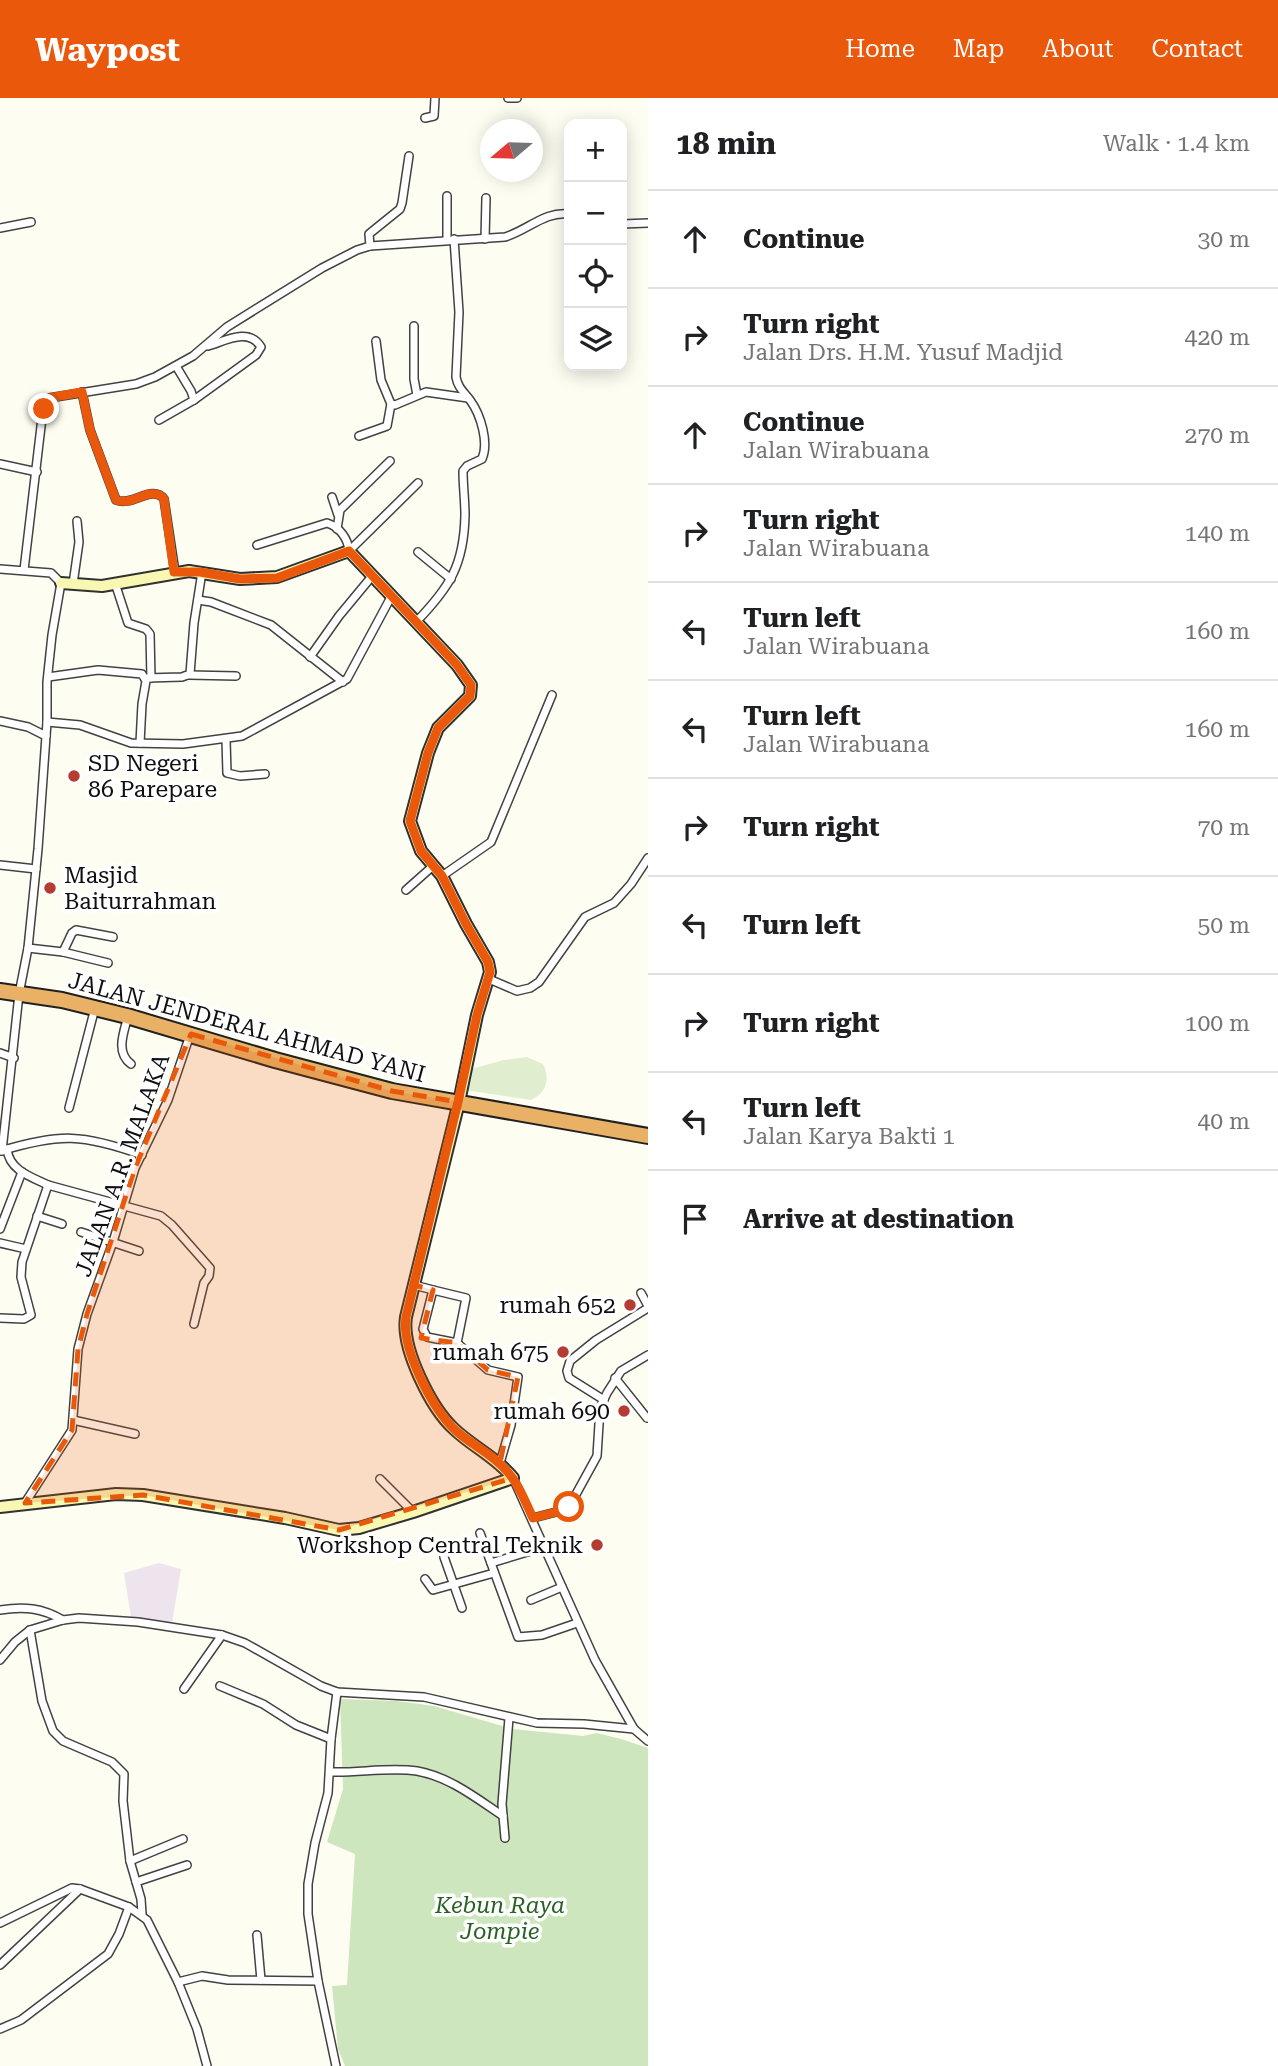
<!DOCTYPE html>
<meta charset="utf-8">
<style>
:root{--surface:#fff;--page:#f2f2f2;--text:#202124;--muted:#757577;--line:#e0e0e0;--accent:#ea580c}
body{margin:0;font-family:"Roboto Serif",serif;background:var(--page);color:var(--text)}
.controls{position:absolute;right:21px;top:21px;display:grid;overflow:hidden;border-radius:14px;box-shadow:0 4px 18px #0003}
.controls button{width:63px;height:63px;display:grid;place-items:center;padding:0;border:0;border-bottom:2px solid var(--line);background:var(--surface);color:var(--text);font:35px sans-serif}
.compass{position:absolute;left:480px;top:21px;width:63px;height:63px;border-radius:50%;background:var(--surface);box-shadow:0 4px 18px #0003;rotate:251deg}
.stop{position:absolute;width:21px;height:21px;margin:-16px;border:5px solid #ea580c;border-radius:50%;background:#fff}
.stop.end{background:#ea580c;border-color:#fff;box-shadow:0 2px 7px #0008}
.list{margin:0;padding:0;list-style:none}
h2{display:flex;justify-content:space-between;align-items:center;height:91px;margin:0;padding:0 28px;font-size:30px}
h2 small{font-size:23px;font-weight:400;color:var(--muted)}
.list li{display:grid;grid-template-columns:46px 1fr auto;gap:21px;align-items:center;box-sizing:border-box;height:98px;padding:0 28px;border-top:2px solid var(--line)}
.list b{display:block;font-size:26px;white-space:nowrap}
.list p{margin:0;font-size:23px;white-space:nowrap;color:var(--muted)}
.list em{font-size:23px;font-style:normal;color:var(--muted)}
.icon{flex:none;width:38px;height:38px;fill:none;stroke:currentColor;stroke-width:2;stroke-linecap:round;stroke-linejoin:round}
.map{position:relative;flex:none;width:648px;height:1968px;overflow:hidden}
header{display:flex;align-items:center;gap:42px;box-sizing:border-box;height:98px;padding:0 35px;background:var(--accent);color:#fff}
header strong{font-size:33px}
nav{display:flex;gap:38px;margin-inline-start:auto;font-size:24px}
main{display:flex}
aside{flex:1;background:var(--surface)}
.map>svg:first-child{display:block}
</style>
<header>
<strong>Waypost</strong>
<nav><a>Home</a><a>Map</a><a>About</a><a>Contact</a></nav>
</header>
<main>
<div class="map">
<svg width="648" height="1968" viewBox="0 0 648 1968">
<rect width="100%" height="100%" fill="#fefdf2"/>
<polygon fill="#ede4ed" points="159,1465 181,1471 172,1525 131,1519 124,1475"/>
<polygon fill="#cee6be" points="340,1601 397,1603 434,1608 513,1631 583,1638 597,1635 621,1641 648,1650 648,1968 345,1968 338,1951 332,1888 347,1887 355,1756 327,1744 343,1691"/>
<path fill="#e0eecf" d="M527 959 543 966C550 980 547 995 531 1002L464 992 471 971 504 962Z"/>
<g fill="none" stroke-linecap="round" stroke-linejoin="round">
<defs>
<g id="street">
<polyline points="508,0 517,0"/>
<polyline points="425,20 434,18 435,0"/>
<polyline points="447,98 447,142"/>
<polyline points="622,126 648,125"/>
<polyline points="0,130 31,124"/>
<polyline points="485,141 486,100"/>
<path d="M370 148 505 139C528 132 545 113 569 116"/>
<polyline points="414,228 414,281 417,297"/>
<polyline points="376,243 381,282 391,306 395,307 426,294 468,300"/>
<path d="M82 294 90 332 116 402C132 409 152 386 164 401L175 474"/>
<path d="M194 302 256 257 261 249C249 229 225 243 208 248"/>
<polyline points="159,322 194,302 191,293 176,268"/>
<polyline points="359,338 387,328 391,306"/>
<polyline points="0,366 37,374"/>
<polyline points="332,399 338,417"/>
<polyline points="337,431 340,412 390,363"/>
<path d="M257 447 327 425C340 429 348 441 349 453L418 385"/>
<polyline points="418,454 451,481"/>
<polyline points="0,471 51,475 61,485 52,537 47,584 47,624 38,751 28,850 19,896 2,1053"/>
<polyline points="24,472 42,320 49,300 136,286 155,279 193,258 227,229 322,170 357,152 370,148 369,136 400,111 402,105 409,58"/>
<polyline points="115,485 128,525 146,531 150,536 151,580"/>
<polyline points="73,486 79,444 77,423"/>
<polyline points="198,502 211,504 271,527 343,584"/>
<path d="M416 524C450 489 464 467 465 417 465 402 463 388 463 373L467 368 482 361C489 345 481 317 470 302 464 294 458 290 456 279L459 214 454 141"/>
<polyline points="310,559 339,518 373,477"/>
<polyline points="189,577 236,578"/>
<polyline points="48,579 98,572 142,576 146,583 142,606 140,645"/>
<polyline points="146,580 182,579 190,576 194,525 202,474"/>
<polyline points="0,623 28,629 46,638"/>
<polyline points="47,624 80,627 131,645 183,646 242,638 347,581 391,499"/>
<polyline points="226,642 227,675 240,678 265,676"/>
<polyline points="0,767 36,771"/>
<polyline points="442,778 491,744 552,597"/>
<polyline points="406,792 433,768"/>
<polyline points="28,850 63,854 108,865"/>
<polyline points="63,854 72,835 76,832 113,839"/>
<polyline points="489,881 517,893 530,890 539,884 585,819 614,805 631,786 648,760"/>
<path d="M128 918C124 934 115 954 131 966"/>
<polyline points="0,955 14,960"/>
<polyline points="69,1010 95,910"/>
<path d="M7 1051C9 1072 31 1079 48 1087"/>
<path d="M1 1053C60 1035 83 1036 142 1057"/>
<polyline points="37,1118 62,1126"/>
<polyline points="0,1131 22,1074"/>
<polyline points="81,1134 139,1153"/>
<polyline points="0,1145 26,1151"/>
<polyline points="414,1187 433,1192 423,1231 427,1239 457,1245 488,1272 518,1279 511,1327 500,1365"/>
<polyline points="433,1192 466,1200 457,1245"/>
<polyline points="641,1195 648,1208"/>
<polyline points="0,1220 24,1221 31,1217 21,1179 22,1164 48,1087 161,1118 172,1127 210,1170 209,1178 204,1185 194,1226"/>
<polyline points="615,1280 647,1320"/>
<polyline points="604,1302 569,1280 567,1273 570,1263 596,1242 648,1210"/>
<polyline points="73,1322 135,1336"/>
<polyline points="513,1380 595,1562 634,1631 648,1643"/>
<polyline points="380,1381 413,1414"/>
<polyline points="25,1405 72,1332 78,1251 87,1216 113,1144 135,1070 168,1002 190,937"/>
<polyline points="533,1420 560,1413 569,1409 597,1358 600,1310 607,1295 621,1273 648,1257"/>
<polyline points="480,1435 518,1539 542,1537 577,1525"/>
<polyline points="444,1459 462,1510"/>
<polyline points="491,1465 544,1449"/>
<polyline points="425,1481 433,1492 494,1475"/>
<polyline points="531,1502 562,1489"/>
<path d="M0 1512C24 1508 42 1510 63 1522"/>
<polyline points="30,1532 42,1603 53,1633 63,1643 112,1664 124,1676 123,1703 130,1763 141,1801 142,1816"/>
<polyline points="0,1562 15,1544 30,1532 63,1522 79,1520 138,1524 222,1537 245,1545 321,1588 337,1594 424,1599 537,1625 584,1626 634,1631"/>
<polyline points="220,1588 263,1606 296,1627 331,1641"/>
<polyline points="184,1591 222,1537"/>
<path d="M331 1674C359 1675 389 1669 417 1673 450 1679 476 1700 503 1718"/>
<polyline points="505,1740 502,1706 509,1620"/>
<polyline points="130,1763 183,1741"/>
<polyline points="136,1784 187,1767"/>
<polyline points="0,1825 72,1790 80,1791 129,1809 147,1822 178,1884 197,1931 207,1968"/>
<polyline points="257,1837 261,1882"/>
<polyline points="0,1867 80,1791"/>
<polyline points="318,1883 308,1816 308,1786 315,1745 328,1695 331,1641 337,1594"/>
<polyline points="178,1884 202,1878 228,1882 318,1883 336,1968"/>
<polyline points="0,1931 21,1922 108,1856 119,1836 129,1809"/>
</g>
<path id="secondary" d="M0 1409 116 1396 143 1397 285 1420 339 1432 359 1430 413 1414 513 1380C496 1359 473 1349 454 1331 431 1310 401 1250 406 1219L459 1004 477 917 490 874 488 864 466 826 442 778 421 753 410 723 428 655 438 630 470 598 471 587 457 567 349 453 277 479 240 481 189 473 102 488 61 485"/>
<polyline id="highway" points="0,893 62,902 127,918 275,962 392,993 648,1038"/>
</defs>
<use href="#street" stroke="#424242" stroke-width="10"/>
<use href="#secondary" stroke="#313131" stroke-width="14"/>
<use href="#highway" stroke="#202020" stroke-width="18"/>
<use href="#street" stroke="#fff" stroke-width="7"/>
<use href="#secondary" stroke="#f8f8b3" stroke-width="10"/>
<use href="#highway" stroke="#e8b166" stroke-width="14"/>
</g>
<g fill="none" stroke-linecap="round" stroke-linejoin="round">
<path stroke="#ea580c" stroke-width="9" d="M44 311 49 300 82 294 90 332 116 402C132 409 152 386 164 401L174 474H200L240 481 277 480 349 453 457 567 471 587 470 598 438 630 428 655 410 723 421 753 442 778 466 826 488 864 490 874 477 917 458 1004 406 1219C401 1250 431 1307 453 1330 469 1346 492 1355 507 1373 519 1386 525 1404 533 1420L560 1413 569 1409"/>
</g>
<path fill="#e8590c" fill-opacity="0.2" stroke="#e8590c" stroke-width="5" stroke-dasharray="14 9" stroke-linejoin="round" d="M191 936 392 993 459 1004 414 1187 433 1192 421 1240 457 1245 488 1272 518 1279 500 1365 513 1380 339 1432 143 1397 25 1405 72 1332 78 1251 87 1216 135 1070Z"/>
<g fill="#b43c32" stroke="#fff" stroke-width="2.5">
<circle cx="74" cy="678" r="7"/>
<circle cx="50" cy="790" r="7"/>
<circle cx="630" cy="1207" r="7"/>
<circle cx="563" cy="1254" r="7"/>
<circle cx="624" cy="1313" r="7"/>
<circle cx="597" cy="1447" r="7"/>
</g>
<g text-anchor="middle" stroke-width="7" stroke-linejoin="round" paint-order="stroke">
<g font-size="23" fill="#0f0f0f" stroke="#fff" text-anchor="end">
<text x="88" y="673" text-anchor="start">SD Negeri<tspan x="88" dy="26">86 Parepare</tspan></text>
<text x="64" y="785" text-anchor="start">Masjid<tspan x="64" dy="26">Baiturrahman</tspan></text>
<text x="616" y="1215">rumah 652</text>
<text x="549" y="1262">rumah 675</text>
<text x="610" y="1321">rumah 690</text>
<text x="583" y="1455">Workshop Central Teknik</text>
</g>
<g font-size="23" fill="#0f0f0f" stroke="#fff">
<text transform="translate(247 929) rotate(15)" y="8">JALAN JENDERAL AHMAD YANI</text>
<text transform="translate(122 1067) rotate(-70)" y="8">JALAN A.R. MALAKA</text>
</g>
<g font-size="23" font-style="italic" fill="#2a6224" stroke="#fff">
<text x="500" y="1815">Kebun Raya<tspan x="500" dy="26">Jompie</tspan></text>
</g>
</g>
</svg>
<div class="controls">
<button>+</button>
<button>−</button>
<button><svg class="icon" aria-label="locate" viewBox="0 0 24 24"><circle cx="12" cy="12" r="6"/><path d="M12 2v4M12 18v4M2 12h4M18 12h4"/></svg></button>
<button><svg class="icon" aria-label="layers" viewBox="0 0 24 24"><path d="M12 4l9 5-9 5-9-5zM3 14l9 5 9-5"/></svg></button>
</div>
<svg class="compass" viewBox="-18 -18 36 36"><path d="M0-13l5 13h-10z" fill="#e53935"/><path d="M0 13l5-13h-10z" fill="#757577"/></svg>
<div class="stop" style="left:569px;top:1409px"></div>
<div class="stop end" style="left:44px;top:311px"></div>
</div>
<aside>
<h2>18 min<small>Walk · 1.4 km</small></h2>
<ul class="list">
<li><svg class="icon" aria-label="ahead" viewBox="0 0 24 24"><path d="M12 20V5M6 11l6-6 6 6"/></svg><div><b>Continue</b></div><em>30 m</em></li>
<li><svg class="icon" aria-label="right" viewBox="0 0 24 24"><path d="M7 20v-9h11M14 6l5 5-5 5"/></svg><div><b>Turn right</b><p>Jalan Drs. H.M. Yusuf Madjid</p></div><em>420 m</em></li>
<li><svg class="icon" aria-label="ahead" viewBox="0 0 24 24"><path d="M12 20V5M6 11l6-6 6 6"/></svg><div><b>Continue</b><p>Jalan Wirabuana</p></div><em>270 m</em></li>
<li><svg class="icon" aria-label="right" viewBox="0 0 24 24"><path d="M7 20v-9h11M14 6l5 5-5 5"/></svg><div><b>Turn right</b><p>Jalan Wirabuana</p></div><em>140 m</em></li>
<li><svg class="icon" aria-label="left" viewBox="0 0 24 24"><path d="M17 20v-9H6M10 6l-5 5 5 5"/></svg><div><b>Turn left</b><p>Jalan Wirabuana</p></div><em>160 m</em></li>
<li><svg class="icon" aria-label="left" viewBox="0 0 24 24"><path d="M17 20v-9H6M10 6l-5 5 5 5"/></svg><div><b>Turn left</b><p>Jalan Wirabuana</p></div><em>160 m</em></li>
<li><svg class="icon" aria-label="right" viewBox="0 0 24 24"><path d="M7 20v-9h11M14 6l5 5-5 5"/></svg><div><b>Turn right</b></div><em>70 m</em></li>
<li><svg class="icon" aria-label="left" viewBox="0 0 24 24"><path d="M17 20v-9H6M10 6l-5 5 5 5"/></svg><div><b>Turn left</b></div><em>50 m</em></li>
<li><svg class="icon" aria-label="right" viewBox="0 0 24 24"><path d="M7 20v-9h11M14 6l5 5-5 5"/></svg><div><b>Turn right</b></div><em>100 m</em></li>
<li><svg class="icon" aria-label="left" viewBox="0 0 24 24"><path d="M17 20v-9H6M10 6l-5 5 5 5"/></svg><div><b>Turn left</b><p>Jalan Karya Bakti 1</p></div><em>40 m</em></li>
<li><svg class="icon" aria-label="arrive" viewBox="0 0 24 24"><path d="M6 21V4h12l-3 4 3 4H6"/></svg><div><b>Arrive at destination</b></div></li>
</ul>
</aside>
</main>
